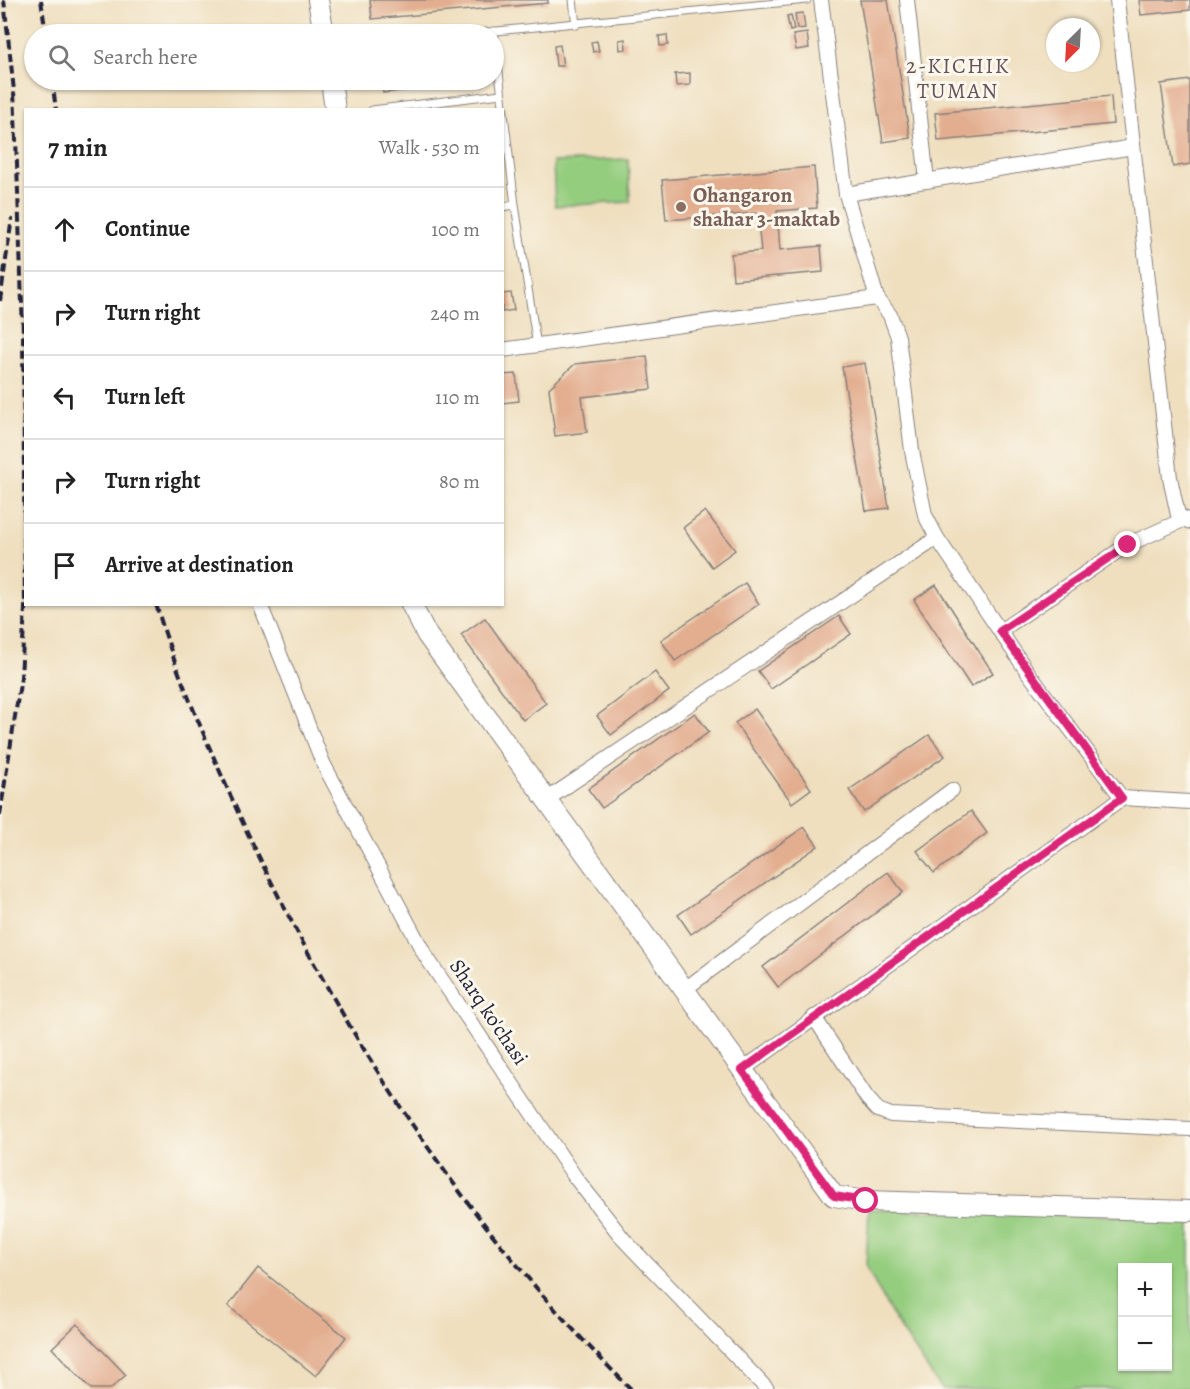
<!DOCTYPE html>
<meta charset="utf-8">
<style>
:root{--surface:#fff;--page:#f6f6f6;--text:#222;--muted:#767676;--line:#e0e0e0}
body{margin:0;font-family:Alegreya,serif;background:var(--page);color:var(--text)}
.controls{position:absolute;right:18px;bottom:18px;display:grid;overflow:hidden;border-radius:0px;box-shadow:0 2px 4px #0004}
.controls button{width:54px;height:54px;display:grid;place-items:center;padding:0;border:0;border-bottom:2px solid var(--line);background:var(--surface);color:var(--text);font:30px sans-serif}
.compass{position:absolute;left:1046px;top:18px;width:54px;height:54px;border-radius:50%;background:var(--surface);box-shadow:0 2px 4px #0004;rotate:204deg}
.stop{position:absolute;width:18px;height:18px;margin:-14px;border:4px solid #db2777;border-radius:50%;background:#fff}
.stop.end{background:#db2777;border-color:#fff;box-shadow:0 2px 6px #0008}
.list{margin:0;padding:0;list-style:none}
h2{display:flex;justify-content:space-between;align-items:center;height:78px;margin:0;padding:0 24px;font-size:26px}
h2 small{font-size:20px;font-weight:400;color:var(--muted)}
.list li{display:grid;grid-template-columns:39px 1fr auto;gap:18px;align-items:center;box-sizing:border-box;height:84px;padding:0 24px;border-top:2px solid var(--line)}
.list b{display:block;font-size:22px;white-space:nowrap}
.list em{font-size:20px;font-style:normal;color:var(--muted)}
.icon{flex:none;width:33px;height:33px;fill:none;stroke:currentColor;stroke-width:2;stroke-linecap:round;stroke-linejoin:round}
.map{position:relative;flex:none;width:1190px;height:1389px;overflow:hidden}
.search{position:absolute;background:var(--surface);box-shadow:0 2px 4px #0004;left:24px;top:24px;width:480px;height:66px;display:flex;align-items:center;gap:15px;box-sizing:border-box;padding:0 21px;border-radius:33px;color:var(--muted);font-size:22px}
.panel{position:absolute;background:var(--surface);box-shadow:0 2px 4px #0004;left:24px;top:108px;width:480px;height:498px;border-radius:0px}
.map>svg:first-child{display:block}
</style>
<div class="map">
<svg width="1190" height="1389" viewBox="0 0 1190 1389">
<rect width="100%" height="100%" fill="#fbf7ec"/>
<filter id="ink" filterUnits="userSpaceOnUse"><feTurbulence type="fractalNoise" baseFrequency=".0167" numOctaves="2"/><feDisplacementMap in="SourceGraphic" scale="12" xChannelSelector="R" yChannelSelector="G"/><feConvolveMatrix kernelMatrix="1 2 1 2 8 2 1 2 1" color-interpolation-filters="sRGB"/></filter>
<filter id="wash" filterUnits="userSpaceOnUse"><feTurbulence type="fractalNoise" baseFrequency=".008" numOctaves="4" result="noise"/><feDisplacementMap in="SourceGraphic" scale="24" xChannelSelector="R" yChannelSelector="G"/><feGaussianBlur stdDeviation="1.35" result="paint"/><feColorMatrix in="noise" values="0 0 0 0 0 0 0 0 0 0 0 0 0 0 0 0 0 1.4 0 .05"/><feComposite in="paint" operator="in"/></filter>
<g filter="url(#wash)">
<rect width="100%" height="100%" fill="#efdfbf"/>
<g fill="#95cd7f" stroke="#5c785d" stroke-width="1.5" fill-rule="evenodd">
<polygon points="628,159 630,202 555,206 553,162"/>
<path d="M869 1209 1190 1218V1389H941L895 1320 866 1267ZM1122 1268H1168V1366H1122Z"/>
</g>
<g id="blocks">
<g fill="#e3ae90">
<polygon points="370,0 548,0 548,3 372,19"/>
<polygon points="860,0 888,0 910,138 883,142"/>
<polygon points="1139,0 1190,0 1190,10 1141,15"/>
<polygon points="803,13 805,28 797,29 795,14"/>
<polygon points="791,15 794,30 790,31 787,16"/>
<polygon points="807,33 809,48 796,50 793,35"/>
<polygon points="667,35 668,45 660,46 659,36"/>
<polygon points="625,39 626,49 620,50 619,40"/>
<polygon points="597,41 599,51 593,52 591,42"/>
<polygon points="560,45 563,66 556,66 554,46"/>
<polygon points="690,73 690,85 676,86 675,74"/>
<polygon points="381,80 478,80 479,82 383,93"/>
<polygon points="1190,80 1190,164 1173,167 1161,84"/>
<polygon points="1111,96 1113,124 938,141 935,113"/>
<polygon points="814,167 817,208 777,211 780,250 821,246 823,272 733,280 731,254 761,251 757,213 666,220 662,180"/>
<polygon points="511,293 514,310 502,312 502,294"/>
<polygon points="647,356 651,389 582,397 587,432 555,436 549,388 575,364"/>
<polygon points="865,363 889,508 866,511 842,367"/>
<polygon points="516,374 519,401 502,403 502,375"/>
<polygon points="705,511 735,550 712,567 683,528"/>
<polygon points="745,583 759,604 675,661 661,640"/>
<polygon points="936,585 993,673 971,687 914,600"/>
<polygon points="839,616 851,634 771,689 758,671"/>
<polygon points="485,618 546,703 523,720 461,635"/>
<polygon points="655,672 669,691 611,735 597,716"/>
<polygon points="755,709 811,789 792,803 735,723"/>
<polygon points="695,713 709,732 602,808 588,789"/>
<polygon points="929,735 945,756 864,812 849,790"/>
<polygon points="971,811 987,833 934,873 917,851"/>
<polygon points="804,827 818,846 691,934 678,915"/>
<polygon points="888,872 903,892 778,987 763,967"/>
<polygon points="258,1268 346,1337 316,1376 228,1306"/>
<polygon points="77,1324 126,1375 110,1389 91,1389 52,1348"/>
</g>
</g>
</g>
<g filter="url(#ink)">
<use href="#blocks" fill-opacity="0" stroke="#88807d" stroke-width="1.5"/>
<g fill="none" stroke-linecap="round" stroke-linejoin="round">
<defs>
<g id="lane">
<polyline points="573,0 576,25"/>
<polyline points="494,31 515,205 537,346"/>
<polyline points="466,34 807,0"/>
<polyline points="372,110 501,94"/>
<polyline points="502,207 515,205"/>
</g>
<g id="street">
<polyline points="821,0 846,194 877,298 890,315 898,337 912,451 925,515 937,538 1027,671 1122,798"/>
<polyline points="907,0 927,181"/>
<polyline points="1117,0 1170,478 1178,515 1190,522"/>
<polyline points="846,194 1133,147"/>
<polyline points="502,350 877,298"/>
<polyline points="260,604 323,763 425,955 575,1177 624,1240 767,1389"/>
<polyline points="1000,631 1127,545 1183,520"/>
<polyline points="546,800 937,538"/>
<polyline points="685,989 952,790"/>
<polyline points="814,1017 867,1098 878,1110 891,1115 1190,1129"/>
<polyline points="742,1070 1122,798 1190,802"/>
</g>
<g id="secondary">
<polyline points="318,0 324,34"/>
<polyline points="331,80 335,110"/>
<polyline points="411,604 427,635 834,1196 866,1201 1190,1211"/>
</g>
</defs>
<use href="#lane" stroke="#88807d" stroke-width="9"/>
<use href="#street" stroke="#88807d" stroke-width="16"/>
<use href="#secondary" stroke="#88807d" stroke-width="22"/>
<use href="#lane" stroke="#fff" stroke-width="7"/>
<use href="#street" stroke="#fff" stroke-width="14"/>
<use href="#secondary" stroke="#fff" stroke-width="20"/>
<g stroke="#22223b" stroke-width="4" stroke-dasharray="9 4.5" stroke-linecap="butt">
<polyline points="41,0 46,34"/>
<polyline points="52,80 56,110"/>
<polyline points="0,301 12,218"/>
<path d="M156 604C176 674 207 742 236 808 333 1020 463 1225 631 1389"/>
<polyline points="0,815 21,677 25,609 23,332 17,164 14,91 4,0"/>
</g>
</g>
</g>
<g fill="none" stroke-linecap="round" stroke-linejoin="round" filter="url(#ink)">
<polyline stroke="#db2777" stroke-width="8" points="866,1201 834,1196 742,1070 1122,798 1000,631 1128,545"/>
</g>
<circle fill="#8d6e63" stroke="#fbf7ec" stroke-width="2" cx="681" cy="207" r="6"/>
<g text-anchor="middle" stroke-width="6" stroke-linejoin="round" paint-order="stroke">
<g font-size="21" font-weight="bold" fill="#785e54" stroke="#fbf7ec" text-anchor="start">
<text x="693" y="202">Ohangaron<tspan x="693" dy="24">shahar 3-maktab</tspan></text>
</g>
<g font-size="21" fill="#22223b" stroke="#fbf7ec">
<text transform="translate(489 1012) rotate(56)" y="7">Sharq ko'chasi</text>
</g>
<g font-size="22" letter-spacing="1.5" fill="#665359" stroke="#fbf7ec">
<text x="958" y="73">2-KICHIK<tspan x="958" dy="25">TUMAN</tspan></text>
</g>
</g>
</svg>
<div class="controls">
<button>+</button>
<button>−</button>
</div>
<svg class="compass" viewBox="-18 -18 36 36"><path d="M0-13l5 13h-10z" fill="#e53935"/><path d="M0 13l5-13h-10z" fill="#767676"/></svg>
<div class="stop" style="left:866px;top:1201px"></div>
<div class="stop end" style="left:1128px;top:545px"></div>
<div class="search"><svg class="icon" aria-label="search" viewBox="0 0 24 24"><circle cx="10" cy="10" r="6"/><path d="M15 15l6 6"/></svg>Search here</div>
<section class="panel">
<h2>7 min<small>Walk · 530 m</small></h2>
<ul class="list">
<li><svg class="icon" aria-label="ahead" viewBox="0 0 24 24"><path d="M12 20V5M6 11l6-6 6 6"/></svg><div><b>Continue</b></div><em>100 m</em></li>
<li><svg class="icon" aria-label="right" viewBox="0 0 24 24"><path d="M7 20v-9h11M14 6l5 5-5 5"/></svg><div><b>Turn right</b></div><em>240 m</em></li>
<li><svg class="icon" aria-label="left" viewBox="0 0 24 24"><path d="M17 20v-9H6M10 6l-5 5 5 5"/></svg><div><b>Turn left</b></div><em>110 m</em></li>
<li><svg class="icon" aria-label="right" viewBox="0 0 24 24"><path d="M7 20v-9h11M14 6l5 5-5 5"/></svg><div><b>Turn right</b></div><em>80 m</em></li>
<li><svg class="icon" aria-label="arrive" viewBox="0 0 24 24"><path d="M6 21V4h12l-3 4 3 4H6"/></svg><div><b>Arrive at destination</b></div></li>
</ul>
</section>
</div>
